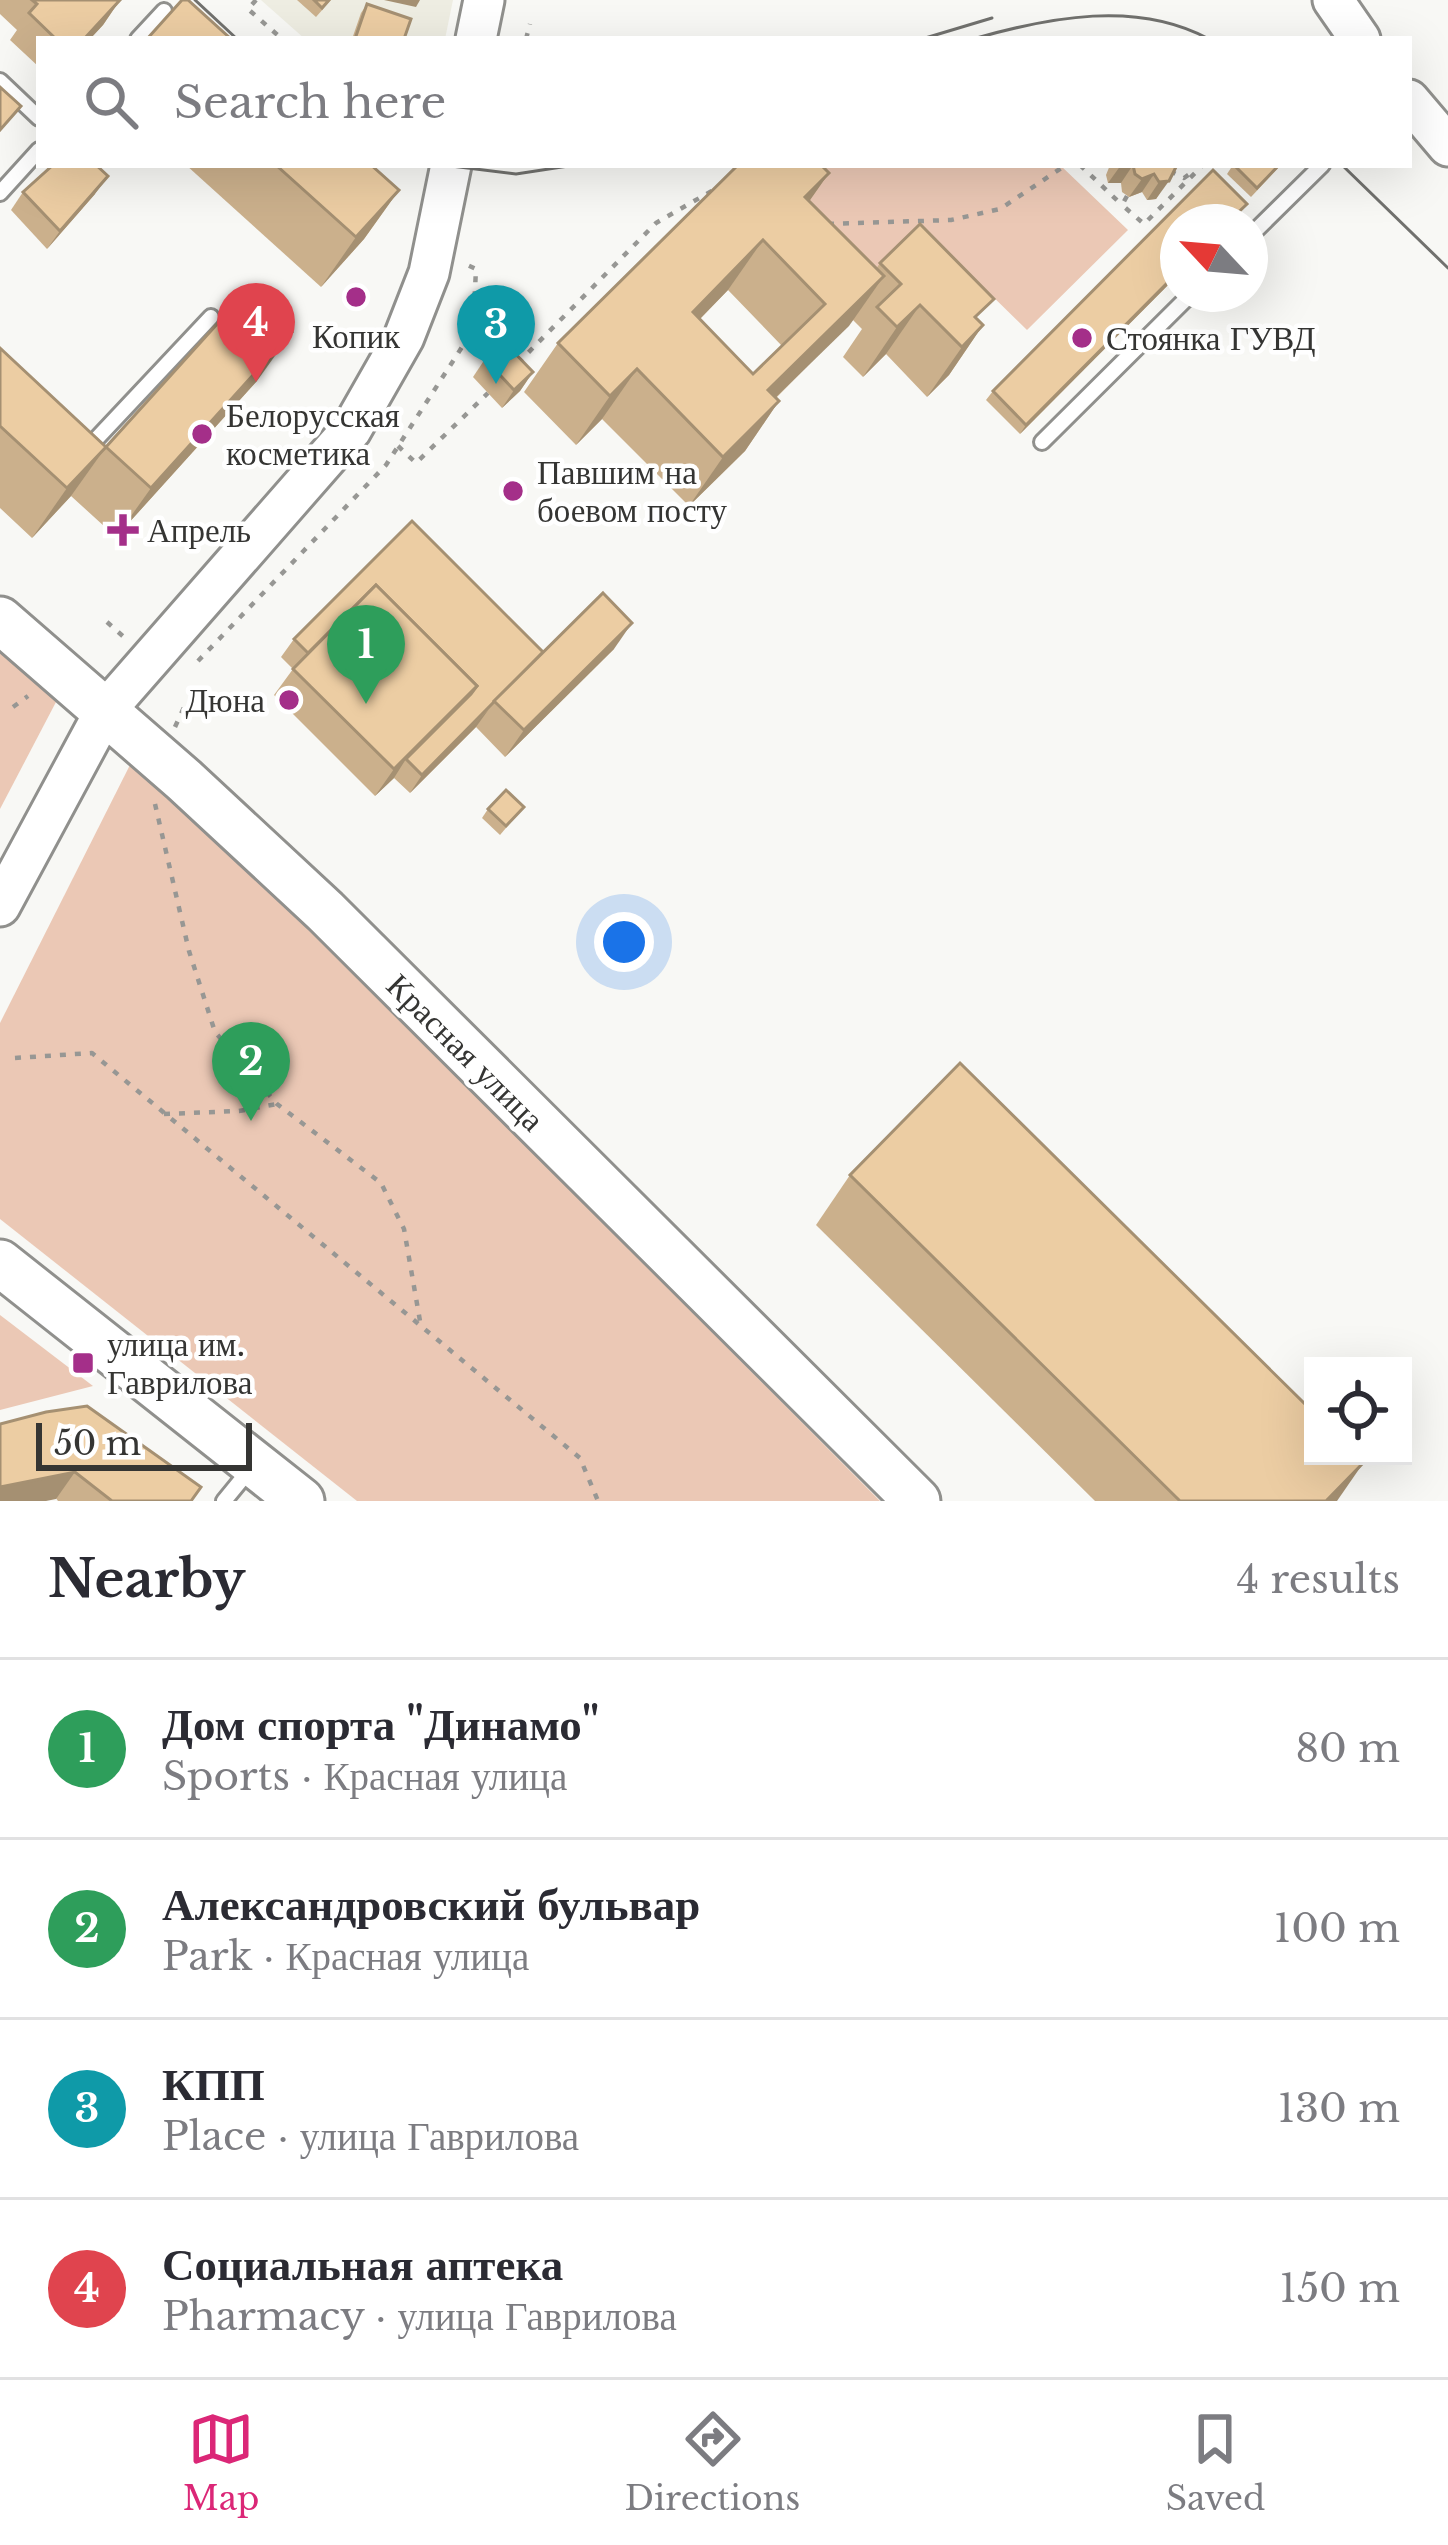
<!DOCTYPE html>
<meta charset="utf-8">
<style>
:root{--surface:#fff;--page:#f2f2f3;--text:#2b2b33;--muted:#7c7c81;--line:#e1e1e2;--accent:#db2777}
body{margin:0;font-family:"Libre Baskerville",serif;background:var(--page);color:var(--text)}
.controls{position:absolute;right:36px;bottom:36px;display:grid;overflow:hidden;border-radius:0px;box-shadow:0 12px 48px #0002}
.controls button{width:108px;height:108px;display:grid;place-items:center;padding:0;border:0;border-bottom:3px solid var(--line);background:var(--surface);color:var(--text);font:60px sans-serif}
.compass{position:absolute;left:1160px;top:204px;width:108px;height:108px;border-radius:50%;background:var(--surface);box-shadow:0 12px 48px #0002;rotate:296deg}
.scale{position:absolute;left:36px;bottom:30px;width:216px;box-sizing:border-box;padding-left:12px;border:6px solid #353533;border-top:0;font-size:33px;line-height:42px;white-space:nowrap;color:#353533;-webkit-text-stroke:9px #fff;paint-order:stroke}
.you{position:absolute;left:624px;top:942px;width:42px;height:42px;margin:-30px;border:9px solid #fff;border-radius:50%;background:#1a73e8;box-shadow:0 0 0 18px #1a73e833}
.badge{display:grid;place-items:center;width:78px;height:78px;border-radius:50%;background:var(--accent);color:#fff;font-size:39px;font-weight:700}
.pin{position:absolute;translate:-50% -99px;filter:drop-shadow(0 3px 6px #0008)}
.pin::after{content:'';position:absolute;top:63px;width:42px;height:36px;background:inherit;clip-path:polygon(0 0,100% 0,50% 100%)}
.list{margin:0;padding:0;list-style:none}
h2{display:flex;justify-content:space-between;align-items:center;height:156px;margin:0;padding:0 48px;font-size:51px}
h2 small{font-size:39px;font-weight:400;color:var(--muted)}
.list li{display:grid;grid-template-columns:78px 1fr auto;gap:36px;align-items:center;box-sizing:border-box;height:180px;padding:0 48px;border-top:3px solid var(--line)}
.list b{display:block;font-size:45px;white-space:nowrap}
.list p{margin:0;font-size:39px;white-space:nowrap;color:var(--muted)}
.list em{font-size:39px;font-style:normal;color:var(--muted)}
.icon{flex:none;width:66px;height:66px;fill:none;stroke:currentColor;stroke-width:2;stroke-linecap:round;stroke-linejoin:round}
.map{position:relative;flex:none;width:1448px;height:1501px;overflow:hidden}
.search{position:absolute;background:var(--surface);box-shadow:0 12px 48px #0002;left:36px;right:36px;top:36px;height:132px;display:flex;align-items:center;gap:30px;box-sizing:border-box;padding:0 42px;border-radius:0px;color:var(--muted);font-size:45px}
.sheet{height:876px;background:var(--surface)}
nav{display:flex;justify-content:space-around;align-items:center;box-sizing:border-box;height:168px;border-top:3px solid var(--line);background:var(--surface);font-size:33px;color:var(--muted)}
nav a{display:grid;justify-items:center;gap:6px}
nav .on{color:var(--accent)}
.map>svg:first-child{display:block}
</style>
<div class="map">
<svg width="1448" height="1501" viewBox="0 0 1448 1501">
<rect width="100%" height="100%" fill="#f8f8f5"/>
<polygon fill="#eeede2" points="261,0 453,0 445,39 305,39"/>
<g fill="#ebc8b5">
<polygon points="760,165 1060,165 1128,230 1027,330 980,284 941,321 885,265 874,275"/>
<polygon points="0,650 56,702 0,809"/>
<polygon points="136,753 880,1501 357,1501 0,1219 0,1023"/>
<polygon points="0,1315 93,1386 0,1410"/>
</g>
<g fill="none" stroke-linecap="round" stroke-linejoin="round">
<defs>
<g id="lane">
<polyline points="138,39 164,11"/>
<polyline points="0,81 39,118"/>
<polyline points="0,193 39,150"/>
<polyline points="1250,236 1322,165"/>
<polyline points="1042,442 1191,294"/>
<polyline points="86,450 211,317"/>
<polyline points="224,1501 251,1468"/>
</g>
<g id="secondary">
<polyline points="1333,0 1360,39"/>
<polyline points="476,39 484,0"/>
<polyline points="1409,100 1448,146"/>
<polyline points="0,906 105,711 351,430 404,337 429,273 451,165"/>
</g>
<g id="primary">
<polyline points="0,620 184,780 325,911 917,1501"/>
<polyline points="0,1263 301,1501"/>
</g>
</defs>
<use href="#lane" stroke="#90908d" stroke-width="20"/>
<use href="#secondary" stroke="#90908d" stroke-width="45"/>
<use href="#primary" stroke="#90908d" stroke-width="51"/>
<g stroke="#979794" stroke-width="4.5" stroke-dasharray="6 9" stroke-linecap="butt">
<polyline points="256,0 248,9 282,39"/>
<polyline points="526,39 530,24"/>
<polyline points="1080,165 1122,205"/>
<polyline points="1170,171 1184,178 1191,173"/>
<polyline points="1127,196 1122,205 1144,224 1203,165"/>
<polyline points="828,224 951,220 1000,209 1066,165"/>
<polyline points="518,363 656,223 715,189"/>
<polyline points="398,446 416,463 488,393"/>
<polyline points="107,622 125,638"/>
<polyline points="198,661 386,465 473,330 476,269 465,264"/>
<polyline points="13,707 28,696"/>
<polyline points="175,727 185,705"/>
<polyline points="155,804 189,951 215,1032 277,1104 381,1183 404,1229 420,1321"/>
<polyline points="15,1058 92,1053 580,1458 598,1501"/>
<polyline points="164,1114 239,1111 277,1104"/>
</g>
<use href="#lane" stroke="#fff" stroke-width="14"/>
<use href="#secondary" stroke="#fff" stroke-width="39"/>
<use href="#primary" stroke="#fff" stroke-width="45"/>
<g stroke="#71716e" stroke-width="3">
<polyline points="195,0 237,39"/>
<polyline points="922,39 992,18"/>
<path d="M973 39C1050 17 1137 0 1209 39"/>
<polyline points="443,165 516,174 575,165"/>
<polyline points="1342,165 1448,268"/>
</g>
</g>
<g fill="#cbb08c" fill-rule="evenodd">
<polygon points="0,0 120,0 103,25 90,39 39,39 39,67 10,40 17,30 0,14"/>
<polygon points="297,0 331,0 316,17"/>
<polygon points="367,4 404,39 352,39 361,13"/>
<polygon points="186,165 371,165 399,190 364,239 321,287"/>
<polygon points="1110,165 1177,165 1156,199 1147,200 1142,192 1129,197 1122,192 1121,183 1108,183 1106,175"/>
<polygon points="1233,165 1281,165 1251,197 1227,174"/>
<polygon points="1213,170 1247,204 1240,213 1231,222 1178,222 1178,275 1020,434 986,400 993,391"/>
<path d="M829 173 809 201 876 269 880 263 978 321 983 325 949 375 927 397 886 354 863 377 843 357 862 329 853 320 776 398 779 401 745 451 689 506 602 419 576 445 524 392 558 343ZM728 290 782 346 753 374 700 319Z"/>
<polygon points="23,192 95,194 47,249 11,210"/>
<polygon points="0,348 106,447 257,381 116,537 71,496 32,538 0,508"/>
<polygon points="485,359 533,372 520,391 502,408 473,377"/>
<polygon points="294,639 543,652 614,649 505,757 476,727 410,793 394,778 375,796 274,695 293,669 281,657"/>
<polygon points="524,807 500,835 482,818 488,809"/>
<polygon points="850,1175 1337,1501 1095,1501 816,1225"/>
<polygon points="0,1424 191,1501 58,1501"/>
</g>
<g fill="#a59072">
<polygon points="120,0 103,25 90,39 84,39"/>
<polygon points="384,0 420,0 416,7"/>
<polygon points="1121,165 1133,165 1121,183 1108,183"/>
<polygon points="829,173 794,223 805,197"/>
<polygon points="1154,174 1142,192 1129,197 1142,179"/>
<polygon points="108,176 95,194 47,249 60,231"/>
<polygon points="1169,181 1156,199 1147,200 1159,182"/>
<polygon points="399,190 364,239 321,287 356,237"/>
<polygon points="763,240 728,290 658,362 693,312"/>
<polygon points="1178,272 1178,275 1020,434 1026,425"/>
<polygon points="884,276 849,326 733,439 768,390"/>
<polygon points="920,305 886,354 863,377 897,327"/>
<polygon points="983,325 949,375 927,397 962,347"/>
<polygon points="292,332 257,381 116,537 151,488"/>
<polygon points="637,369 602,419 576,445 610,396"/>
<polygon points="533,372 520,391 502,408 514,390"/>
<polygon points="779,401 745,451 689,506 723,457"/>
<polygon points="106,447 71,496 32,538 67,488"/>
<polygon points="632,623 614,649 505,757 524,730"/>
<polygon points="477,686 406,759 394,778 375,796 394,769"/>
<polygon points="489,709 476,727 410,793 422,775"/>
<polygon points="1364,1462 1337,1501 1326,1501"/>
<polygon points="75,1472 56,1499 46,1501 0,1501 0,1487"/>
</g>
<g fill="#eccda3" stroke="#a59072" stroke-width="3" fill-rule="evenodd">
<polygon points="32,0 120,0 84,39 56,39 29,13 37,4"/>
<polygon points="182,0 188,0 231,39 147,39"/>
<polygon points="314,0 329,0 322,8"/>
<polygon points="367,4 411,19 404,39 355,39"/>
<polygon points="0,87 21,106 0,130"/>
<polygon points="53,165 96,165 108,176 60,231 23,192"/>
<polygon points="276,165 371,165 399,190 356,237"/>
<path d="M738 165H821L829 173 805 197 884 276 768 390 779 401 723 457 637 369 610 396 558 343ZM763 240 825 304 753 374 693 312Z"/>
<polygon points="1133,165 1177,165 1169,181 1159,182 1154,174 1142,179 1135,174"/>
<polygon points="1234,165 1279,165 1257,188"/>
<polygon points="1213,170 1247,204 1228,222 1178,222 1178,272 1026,425 993,391"/>
<polygon points="920,224 994,299 975,317 983,325 962,347 920,305 897,327 877,307 901,284 880,263"/>
<polygon points="247,291 292,332 151,488 106,447"/>
<polygon points="504,342 533,372 514,390 485,359"/>
<polygon points="0,348 106,447 67,488 0,426"/>
<polygon points="412,521 543,652 422,775 406,759 471,694 477,686 376,585 308,653 294,639"/>
<polygon points="376,585 477,686 394,769 293,669"/>
<polygon points="603,593 632,623 524,730 494,701"/>
<polygon points="506,790 524,807 506,826 488,809"/>
<polygon points="960,1063 1313,1412 1313,1456 1358,1456 1364,1462 1326,1501 1180,1501 850,1175"/>
<polygon points="87,1406 201,1487 191,1501 112,1501 75,1472 0,1487 0,1424 46,1412"/>
</g>
<g fill="#a42f89" stroke="#fff" stroke-width="4.5">
<circle cx="356" cy="297" r="12"/>
<circle cx="1082" cy="338" r="12"/>
<circle cx="202" cy="434" r="12"/>
<circle cx="513" cy="491" r="12"/>
<path d="M117 512h12v12h12v12h-12v12h-12v-12h-12v-12h12z"/>
<circle cx="289" cy="700" r="12"/>
<rect x="71" y="1351" width="24" height="24" rx="6"/>
</g>
<g text-anchor="middle" stroke-width="9" stroke-linejoin="round" paint-order="stroke">
<g font-size="33" fill="#353533" stroke="#fff" text-anchor="start">
<text x="356" y="348" text-anchor="middle">Копик</text>
<text x="1106" y="350">Стоянка ГУВД</text>
<text x="226" y="427">Белорусская<tspan x="226" dy="38">косметика</tspan></text>
<text x="537" y="484">Павшим на<tspan x="537" dy="38">боевом посту</tspan></text>
<text x="147" y="542">Апрель</text>
<text x="265" y="712" text-anchor="end">Дюна</text>
<text x="107" y="1356">улица им.<tspan x="107" dy="38">Гаврилова</tspan></text>
</g>
<g font-size="33" fill="#353533" stroke="#fff">
<text transform="translate(466 1052) rotate(45)" y="12">Красная улица</text>
</g>
</g>
</svg>
<div class="controls">
<button><svg class="icon" aria-label="locate" viewBox="0 0 24 24"><circle cx="12" cy="12" r="6"/><path d="M12 2v4M12 18v4M2 12h4M18 12h4"/></svg></button>
</div>
<svg class="compass" viewBox="-18 -18 36 36"><path d="M0-13l5 13h-10z" fill="#e53935"/><path d="M0 13l5-13h-10z" fill="#7c7c81"/></svg>
<div class="scale">50 m</div>
<div class="you"></div>
<div class="pin badge" style="left:366px;top:704px;background:#2e9e5b">1</div>
<div class="pin badge" style="left:251px;top:1121px;background:#2e9e5b">2</div>
<div class="pin badge" style="left:496px;top:384px;background:#0f9aa8">3</div>
<div class="pin badge" style="left:256px;top:382px;background:#e0444e">4</div>
<div class="search"><svg class="icon" aria-label="search" viewBox="0 0 24 24"><circle cx="10" cy="10" r="6"/><path d="M15 15l6 6"/></svg>Search here</div>
</div>
<section class="sheet">
<h2>Nearby<small>4 results</small></h2>
<ul class="list">
<li><span class="badge" style="background:#2e9e5b">1</span><div><b>Дом спорта &quot;Динамо&quot;</b><p>Sports · Красная улица</p></div><em>80 m</em></li>
<li><span class="badge" style="background:#2e9e5b">2</span><div><b>Александровский бульвар</b><p>Park · Красная улица</p></div><em>100 m</em></li>
<li><span class="badge" style="background:#0f9aa8">3</span><div><b>КПП</b><p>Place · улица Гаврилова</p></div><em>130 m</em></li>
<li><span class="badge" style="background:#e0444e">4</span><div><b>Социальная аптека</b><p>Pharmacy · улица Гаврилова</p></div><em>150 m</em></li>
</ul>
</section>
<nav>
<a class="on"><svg class="icon" aria-label="map" viewBox="0 0 24 24"><path d="M3 6l6-2 6 2 6-2v14l-6 2-6-2-6 2zM9 4v14M15 6v14"/></svg>Map</a>
<a><svg class="icon" aria-label="directions" viewBox="0 0 24 24"><path d="M12 3l9 9-9 9-9-9zM9 14v-3h6M13 9l2 2-2 2"/></svg>Directions</a>
<a><svg class="icon" aria-label="saved" viewBox="0 0 24 24"><path d="M7 4h10v16l-5-4-5 4z"/></svg>Saved</a>
</nav>
